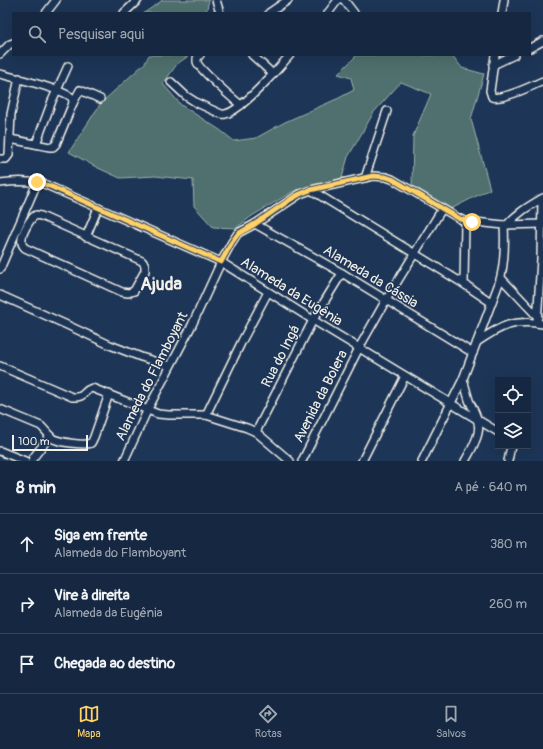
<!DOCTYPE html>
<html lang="pt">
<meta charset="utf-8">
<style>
:root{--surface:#162841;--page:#23344c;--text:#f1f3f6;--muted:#9ea6b1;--line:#35445a;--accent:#ffd166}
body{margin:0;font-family:Pangolin,sans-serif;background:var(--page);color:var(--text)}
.controls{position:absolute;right:12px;bottom:12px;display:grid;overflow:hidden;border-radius:0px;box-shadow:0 4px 16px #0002}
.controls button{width:36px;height:36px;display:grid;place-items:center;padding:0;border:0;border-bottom:1px solid var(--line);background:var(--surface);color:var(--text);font:20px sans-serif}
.scale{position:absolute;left:12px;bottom:10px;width:76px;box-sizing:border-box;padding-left:4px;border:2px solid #f4f1e8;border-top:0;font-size:11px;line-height:14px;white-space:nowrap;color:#f4f1e8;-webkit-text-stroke:3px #1d3557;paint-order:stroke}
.stop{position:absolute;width:12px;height:12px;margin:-9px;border:3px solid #ffd166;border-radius:50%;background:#fff}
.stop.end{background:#ffd166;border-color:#fff;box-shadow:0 1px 4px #0008}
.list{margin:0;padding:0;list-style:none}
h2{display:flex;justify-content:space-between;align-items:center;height:52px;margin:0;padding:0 16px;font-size:17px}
h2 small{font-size:13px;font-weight:400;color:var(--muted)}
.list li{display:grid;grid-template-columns:26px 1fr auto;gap:12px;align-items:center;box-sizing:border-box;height:60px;padding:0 16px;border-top:1px solid var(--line)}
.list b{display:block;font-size:15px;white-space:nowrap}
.list p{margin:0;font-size:13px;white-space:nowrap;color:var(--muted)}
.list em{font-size:13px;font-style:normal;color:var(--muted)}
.icon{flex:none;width:22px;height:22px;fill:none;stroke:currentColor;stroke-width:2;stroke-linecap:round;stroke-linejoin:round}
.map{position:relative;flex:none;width:543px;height:461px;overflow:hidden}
.search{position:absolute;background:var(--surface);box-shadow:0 4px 16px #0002;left:12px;right:12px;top:12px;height:44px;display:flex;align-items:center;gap:10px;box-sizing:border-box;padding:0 14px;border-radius:0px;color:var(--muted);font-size:15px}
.sheet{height:232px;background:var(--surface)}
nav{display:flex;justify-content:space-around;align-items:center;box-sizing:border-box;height:56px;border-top:1px solid var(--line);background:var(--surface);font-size:11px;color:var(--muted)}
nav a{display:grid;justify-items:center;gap:2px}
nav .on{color:var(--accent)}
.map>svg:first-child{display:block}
</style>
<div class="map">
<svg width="543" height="461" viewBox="0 0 543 461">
<rect width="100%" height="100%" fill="#1d3557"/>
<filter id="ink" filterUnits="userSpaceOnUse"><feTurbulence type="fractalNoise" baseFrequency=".025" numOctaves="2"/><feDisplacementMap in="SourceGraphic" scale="8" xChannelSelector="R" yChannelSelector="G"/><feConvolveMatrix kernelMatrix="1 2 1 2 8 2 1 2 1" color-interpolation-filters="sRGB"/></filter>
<g filter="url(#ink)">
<g fill="#506f6e" stroke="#a2b0ab">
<polygon points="162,0 209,0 206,13 144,13 160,2"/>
<polygon points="149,55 190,55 177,64 163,84 181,105 220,130 234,141 256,138 285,122 339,98 354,90 351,78 338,74 357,55 452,55 462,68 484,74 471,119 490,189 451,209 412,186 413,136 431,94 401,82 374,112 348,157 342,178 292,192 252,216 236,228 213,227 194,206 193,180 155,176 120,178 96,167 69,152 101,103 145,63"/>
</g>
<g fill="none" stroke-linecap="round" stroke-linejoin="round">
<defs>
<g id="minor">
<polyline points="216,0 220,13"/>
<polyline points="344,0 354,13"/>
<polyline points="46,13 56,0"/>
<polyline points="124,13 138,0"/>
<polyline points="269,13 288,0"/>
<polyline points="328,13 338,0"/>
<polyline points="502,13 504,0"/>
<polyline points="530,48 543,41"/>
<polyline points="0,54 10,44 13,43"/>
<path d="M200 55 197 58C197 60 197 61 197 62 198 68 234 100 241 105"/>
<polyline points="252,55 273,74"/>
<path d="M495 55 490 91 492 97C503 100 532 86 543 81"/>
<polyline points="493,65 514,55"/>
<path d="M0 74C12 77 66 90 72 98 72 99 73 100 73 101V103L56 144 53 147H50L10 139"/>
<path d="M171 82 186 96 197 103 219 113C221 114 223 115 225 114 240 112 279 68 290 55"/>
<polyline points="73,103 80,90 100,99"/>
<polyline points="36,144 52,101 68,66"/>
<polyline points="0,159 6,159 9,155 11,114 19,78"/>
<polyline points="365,178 387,111"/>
<path d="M0 183C14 181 30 181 44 184L221 262 313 320 498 432"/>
<polyline points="311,190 464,284 492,303"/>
<path d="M36 215 41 216 142 261 145 265V271L134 291 128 293 122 292 25 248C23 246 22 245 22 243 20 236 30 218 36 215Z"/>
<polyline points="255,224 342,273 473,353"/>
<path d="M507 225C517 213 529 206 543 198"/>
<polyline points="86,237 98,208"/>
<polyline points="0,269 37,183"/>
<polyline points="501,278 538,317"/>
<polyline points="464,284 465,221"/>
<polyline points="0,295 67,325 110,345 141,357 170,366"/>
<polyline points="537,323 541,259 542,199"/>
<path d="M477 342C500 326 514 319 543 324"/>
<path d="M0 366 72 397C86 398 82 391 92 388L158 414 169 415H206L247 428 256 432 290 461"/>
<path d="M463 379C465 386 467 393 469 400 473 410 481 421 478 433 476 443 470 452 465 461"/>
<path d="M0 409 41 426C45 430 48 434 52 438 57 442 85 446 91 443 92 442 93 439 94 437L109 394"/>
<polyline points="206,415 242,341 268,292"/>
<polyline points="256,432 313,320 342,273"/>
<polyline points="0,451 25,461"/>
<polyline points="32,461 33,458 50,436"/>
<polyline points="124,461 148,409 192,325 221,262 232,242 238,233 255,224 300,194 311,190 373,176 386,177 392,179 460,219 465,221 504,225 543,224"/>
<polyline points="302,461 359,348 386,300 442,209"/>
<polyline points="362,461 405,376"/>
<path d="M422 461 463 379 499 283C505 265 505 244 504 225"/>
<polyline points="508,461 511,446"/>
</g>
</defs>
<use href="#minor" stroke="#f4f1e8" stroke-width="10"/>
<use href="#minor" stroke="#1d3557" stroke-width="7"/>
</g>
</g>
<g fill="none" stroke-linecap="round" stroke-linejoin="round" filter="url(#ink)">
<polyline stroke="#ffd166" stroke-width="5" points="37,182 52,187 221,262 232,242 238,234 255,224 291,199 300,194 310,190 373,176 386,177 392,179 460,219 472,222"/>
</g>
<g text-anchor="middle" stroke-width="3" stroke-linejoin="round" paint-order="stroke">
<g font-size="14" fill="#f4f1e8" stroke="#1d3557">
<text transform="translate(371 276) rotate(31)" y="5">Alameda da Cássia</text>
<text transform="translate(292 291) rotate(32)" y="5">Alameda da Eugênia</text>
<text transform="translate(280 356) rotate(-63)" y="5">Rua do Ingá</text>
<text transform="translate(151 376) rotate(-63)" y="5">Alameda do Flamboyant</text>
<text transform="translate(320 396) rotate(-63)" y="5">Avenida da Bolera</text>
</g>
<g font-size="18" font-weight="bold" fill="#f4f1e8" stroke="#1d3557">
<text x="161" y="290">Ajuda</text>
</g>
</g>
</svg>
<div class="controls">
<button><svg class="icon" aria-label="locate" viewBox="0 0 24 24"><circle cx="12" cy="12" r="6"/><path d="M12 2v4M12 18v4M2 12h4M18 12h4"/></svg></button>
<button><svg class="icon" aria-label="layers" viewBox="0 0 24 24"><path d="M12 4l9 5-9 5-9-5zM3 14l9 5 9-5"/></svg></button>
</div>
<div class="scale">100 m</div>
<div class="stop" style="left:472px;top:222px"></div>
<div class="stop end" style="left:37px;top:182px"></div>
<div class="search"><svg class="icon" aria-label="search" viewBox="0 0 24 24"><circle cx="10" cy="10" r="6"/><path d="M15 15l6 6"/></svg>Pesquisar aqui</div>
</div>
<section class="sheet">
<h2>8 min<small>A pé · 640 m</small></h2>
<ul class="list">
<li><svg class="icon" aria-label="ahead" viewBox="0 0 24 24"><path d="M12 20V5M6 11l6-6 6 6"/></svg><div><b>Siga em frente</b><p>Alameda do Flamboyant</p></div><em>380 m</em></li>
<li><svg class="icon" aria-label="right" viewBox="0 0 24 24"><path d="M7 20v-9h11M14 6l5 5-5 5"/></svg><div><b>Vire à direita</b><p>Alameda da Eugênia</p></div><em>260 m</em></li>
<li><svg class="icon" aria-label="arrive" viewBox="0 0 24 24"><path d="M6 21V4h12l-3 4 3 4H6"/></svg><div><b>Chegada ao destino</b></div></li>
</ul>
</section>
<nav>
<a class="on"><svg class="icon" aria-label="map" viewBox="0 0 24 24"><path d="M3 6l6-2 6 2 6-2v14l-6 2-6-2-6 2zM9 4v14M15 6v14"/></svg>Mapa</a>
<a><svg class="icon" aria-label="directions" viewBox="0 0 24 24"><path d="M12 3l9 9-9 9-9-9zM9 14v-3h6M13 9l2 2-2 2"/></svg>Rotas</a>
<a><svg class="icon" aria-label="saved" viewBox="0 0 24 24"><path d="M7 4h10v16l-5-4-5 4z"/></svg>Salvos</a>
</nav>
